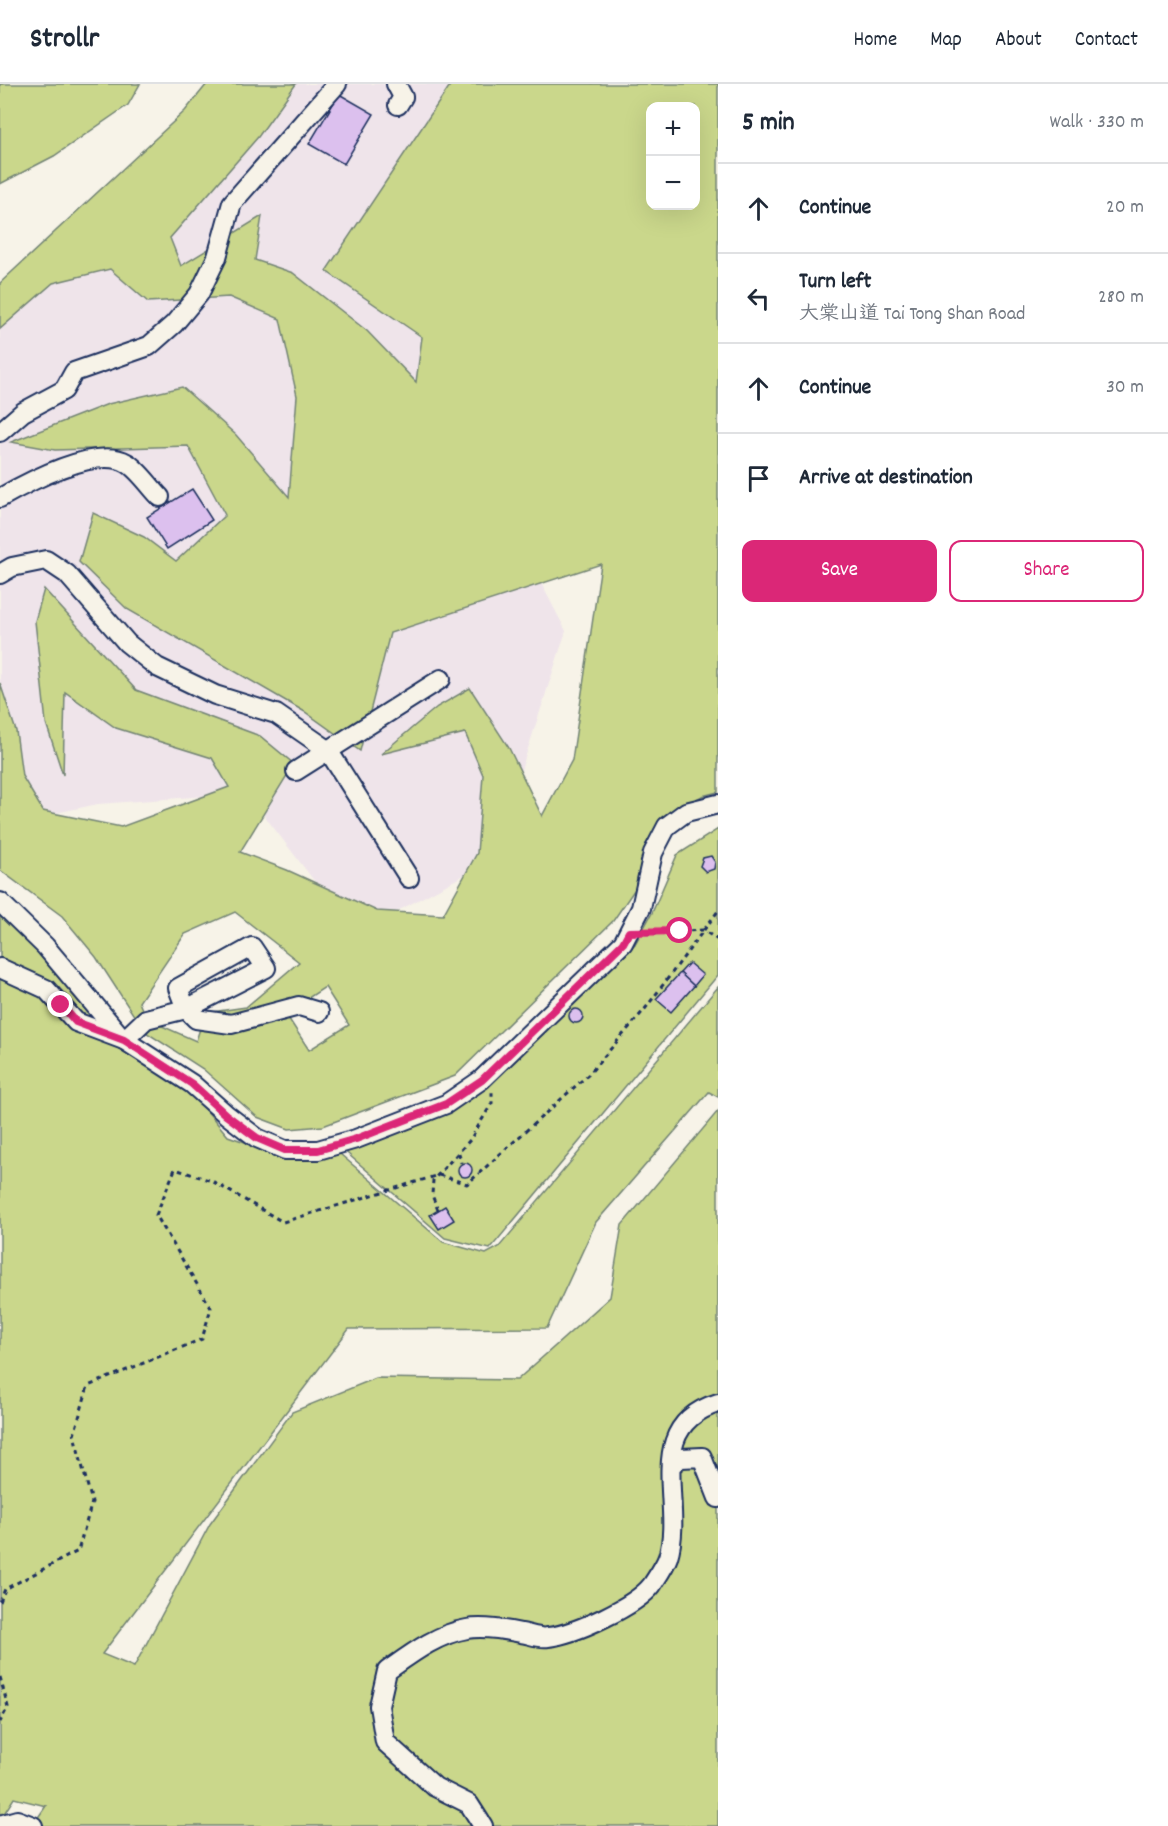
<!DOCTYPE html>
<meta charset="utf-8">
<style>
:root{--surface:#fff;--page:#f2f2f3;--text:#1f2937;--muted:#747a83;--line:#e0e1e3;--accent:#db2777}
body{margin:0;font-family:Dekko,"LXGW WenKai TC",sans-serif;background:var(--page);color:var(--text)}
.controls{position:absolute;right:18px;top:18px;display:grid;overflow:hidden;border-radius:12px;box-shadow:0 6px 24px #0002}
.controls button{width:54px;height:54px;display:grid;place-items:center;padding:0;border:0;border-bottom:2px solid var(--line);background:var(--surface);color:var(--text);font:30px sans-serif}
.stop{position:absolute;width:18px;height:18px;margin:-14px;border:4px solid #db2777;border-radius:50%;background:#fff}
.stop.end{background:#db2777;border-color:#fff;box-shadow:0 2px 6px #0008}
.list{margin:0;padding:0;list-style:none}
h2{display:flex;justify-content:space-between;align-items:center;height:78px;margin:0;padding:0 24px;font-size:26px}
h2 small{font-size:20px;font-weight:400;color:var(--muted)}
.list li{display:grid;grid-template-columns:39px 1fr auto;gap:18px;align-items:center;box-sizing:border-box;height:90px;padding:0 24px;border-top:2px solid var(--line)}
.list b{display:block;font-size:22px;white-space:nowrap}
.list p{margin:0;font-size:20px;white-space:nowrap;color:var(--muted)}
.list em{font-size:20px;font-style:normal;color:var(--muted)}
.actions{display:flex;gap:12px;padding:18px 24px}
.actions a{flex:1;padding:14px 0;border:2px solid var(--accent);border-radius:12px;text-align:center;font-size:21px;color:var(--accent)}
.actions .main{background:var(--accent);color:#fff}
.icon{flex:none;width:33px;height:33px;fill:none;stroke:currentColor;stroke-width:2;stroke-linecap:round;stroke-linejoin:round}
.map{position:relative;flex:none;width:718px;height:1742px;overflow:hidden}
header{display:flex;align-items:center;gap:36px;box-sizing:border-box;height:84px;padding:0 30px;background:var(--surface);border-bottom:2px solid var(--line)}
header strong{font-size:28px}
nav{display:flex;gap:33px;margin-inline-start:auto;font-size:21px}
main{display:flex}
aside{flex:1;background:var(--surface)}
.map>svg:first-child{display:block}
</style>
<header>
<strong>Strollr</strong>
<nav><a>Home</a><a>Map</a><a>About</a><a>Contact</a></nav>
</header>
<main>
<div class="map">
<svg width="718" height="1742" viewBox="0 0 718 1742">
<rect width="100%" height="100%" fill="#f7f3e8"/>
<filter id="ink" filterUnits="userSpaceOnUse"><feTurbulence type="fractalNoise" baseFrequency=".0167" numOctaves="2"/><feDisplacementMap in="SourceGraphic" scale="12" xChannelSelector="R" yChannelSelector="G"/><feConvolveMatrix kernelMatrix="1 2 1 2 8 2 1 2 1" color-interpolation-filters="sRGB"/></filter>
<g filter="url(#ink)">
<polygon fill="#efe4ea" points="255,0 460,0 518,455 566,547 492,776 355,850 247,709 98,720 18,737 0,736 0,219"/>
<g fill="#cad78b" stroke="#728374" stroke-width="1.5" fill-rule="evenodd">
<polygon points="0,0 140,0 128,21 54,72 0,100"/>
<path d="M207 0H296L258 53 170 154 181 182 262 132 255 176 293 189 367 247 416 298 422 253 326 187 451 0H718V708L702 712 666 732 646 760 637 802 613 837 455 992 323 1042 289 1045 257 1033 203 985 144 947 96 873 62 832 0 786V599L16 647 22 692 43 727 121 743 229 703 212 674 116 644 65 608 63 691 46 639 35 537 44 505 136 606 260 652 294 680 240 768 287 786 377 827 443 831 477 769 483 691 465 649 381 670 437 623 470 604 509 664 542 732 572 676 601 480 390 549 360 667 305 628 127 525 79 478 93 429 144 453 176 477 225 431 188 362 55 366 11 358 108 320 182 303 236 351 289 413 297 312 280 235 229 213 148 218 110 185 53 199 0 245V199L185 27ZM650 22H696V122H650ZM235 828 299 878 246 923 205 929 196 957 146 935 139 918 185 850ZM325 903 349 941 309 966 285 929Z"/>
<polygon points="718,745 718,891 490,1165 445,1154 341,1064 500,989 635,860 652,829 677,771"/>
<polygon points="0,830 41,870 68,904 121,962 190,1007 228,1052 281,1071 313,1076 340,1070 443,1158 486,1170 499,1163 718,903 718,1013 709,1008 596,1138 547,1244 349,1245 102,1570 134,1583 210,1440 292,1328 376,1294 517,1296 610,1213 622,1141 718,1027 718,1742 32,1742 46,1722 14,1714 0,1736"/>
</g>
<g fill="#dcc0ee" stroke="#1b2f5e" stroke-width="1.5">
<polygon points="339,10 374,30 344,80 309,60"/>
<polygon points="192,405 212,436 167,465 147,433"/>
<polygon points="711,772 715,778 714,785 706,788 700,782 703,774"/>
<polygon points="689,879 703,891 694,902 680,889"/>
<polygon points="680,889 694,902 671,928 656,915"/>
<circle cx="576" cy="932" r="7"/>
<circle cx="465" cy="1086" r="7"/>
<polygon points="445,1122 454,1136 439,1145 430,1131"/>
</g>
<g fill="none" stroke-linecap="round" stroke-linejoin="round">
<defs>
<g id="minor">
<polyline points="396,0 403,13 398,21"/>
<polyline points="0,348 23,328 64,306 74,288 149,262 174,240 199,210 217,173 232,119 337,0"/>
<path d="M0 414C28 398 96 361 127 379 139 386 150 403 160 413"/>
<polyline points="0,490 12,483 46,476 67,490 127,559 157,583 215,611 276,630 328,666 409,794"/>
<polyline points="296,687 441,595"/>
<polyline points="0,818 45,862 124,956 192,1000 227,1031 257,1054 285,1066 318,1066 356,1055 446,1020 481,996 623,859 641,824 653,769 667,742 686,728 718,720"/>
<polyline points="0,884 46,905 76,938 124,956 146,935 186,925 266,884 252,863 178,904 186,925 196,935 231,940 299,922 319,928"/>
<polyline points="671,1381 681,1374 702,1373 718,1414"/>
<polyline points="0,1741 17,1736 33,1742"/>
<path d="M483 1742 469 1720 435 1703 385 1658 379 1622 387 1587C411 1570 437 1550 467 1545 483 1542 506 1546 521 1549 529 1550 540 1555 548 1553 575 1550 636 1522 652 1501 657 1493 665 1482 668 1473 685 1419 641 1343 718 1319"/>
</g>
</defs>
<use href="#minor" stroke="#1b2f5e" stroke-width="22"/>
<g stroke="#1b2f5e" stroke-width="3" stroke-dasharray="4.5 4.5" stroke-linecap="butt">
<polyline points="645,849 703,846 718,856"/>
<polyline points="459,1069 461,1079"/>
<polyline points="439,1091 467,1100 589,990 645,925 718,827"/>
<polyline points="438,1126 432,1111 433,1096 470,1056 492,1019 492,1006"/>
<polyline points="0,1518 5,1505 78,1467 92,1418 74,1351 88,1302 202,1255 211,1224 156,1131 175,1085 212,1097 283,1138 439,1091"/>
<polyline points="0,1593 8,1623 0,1638"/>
</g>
<use href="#minor" stroke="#f7f3e8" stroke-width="18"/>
</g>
</g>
<g fill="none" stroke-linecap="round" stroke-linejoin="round" filter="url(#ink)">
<polyline stroke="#db2777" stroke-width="8" points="61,921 76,938 124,956 192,1000 226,1031 257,1054 285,1066 318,1066 356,1055 446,1020 482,996 623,859 629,848 680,847"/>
</g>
</svg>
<div class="controls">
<button>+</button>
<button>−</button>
</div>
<div class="stop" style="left:680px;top:847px"></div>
<div class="stop end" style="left:61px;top:921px"></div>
</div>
<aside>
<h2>5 min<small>Walk · 330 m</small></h2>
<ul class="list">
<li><svg class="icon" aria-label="ahead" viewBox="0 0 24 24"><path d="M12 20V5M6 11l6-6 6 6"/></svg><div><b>Continue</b></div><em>20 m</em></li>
<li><svg class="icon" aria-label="left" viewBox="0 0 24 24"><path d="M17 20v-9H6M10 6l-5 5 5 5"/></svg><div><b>Turn left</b><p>大棠山道 Tai Tong Shan Road</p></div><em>280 m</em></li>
<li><svg class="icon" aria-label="ahead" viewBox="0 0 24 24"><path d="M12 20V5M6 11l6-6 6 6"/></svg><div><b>Continue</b></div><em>30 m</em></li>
<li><svg class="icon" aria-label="arrive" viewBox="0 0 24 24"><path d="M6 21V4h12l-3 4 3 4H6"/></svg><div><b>Arrive at destination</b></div></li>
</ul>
<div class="actions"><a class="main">Save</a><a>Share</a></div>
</aside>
</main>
